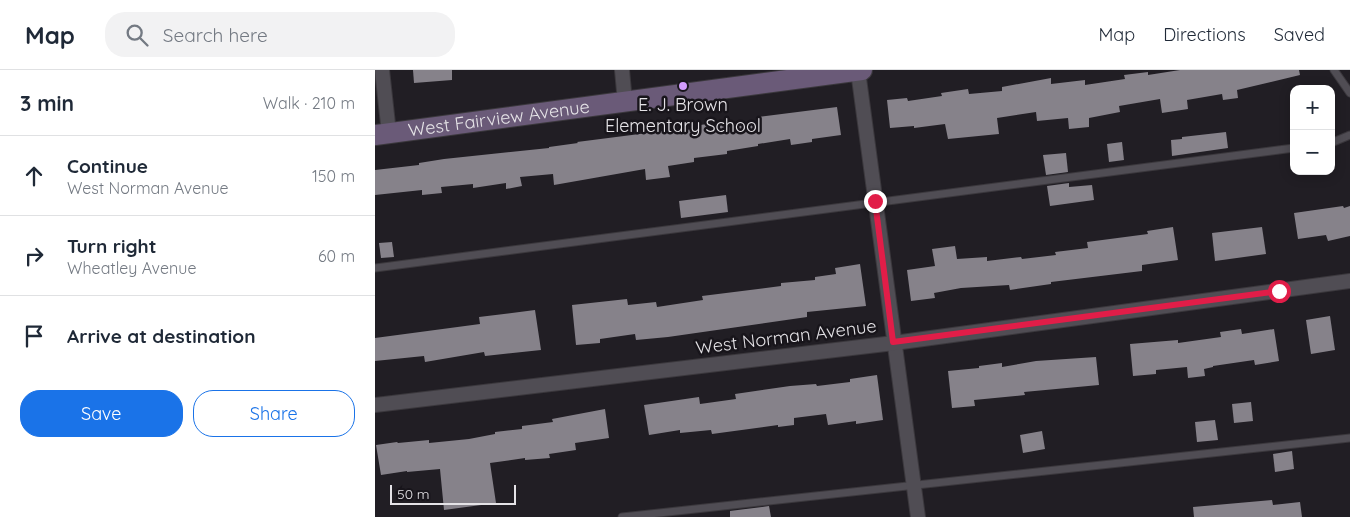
<!DOCTYPE html>
<meta charset="utf-8">
<style>
:root{--surface:#fff;--page:#f2f2f3;--text:#1f2937;--muted:#747a83;--line:#e0e1e3;--accent:#1a73e8}
body{margin:0;font-family:Quicksand,sans-serif;background:var(--page);color:var(--text)}
.controls{position:absolute;right:15px;top:15px;display:grid;overflow:hidden;border-radius:10px;box-shadow:0 2px 12px #0003}
.controls button{width:45px;height:45px;display:grid;place-items:center;padding:0;border:0;border-bottom:1px solid var(--line);background:var(--surface);color:var(--text);font:25px sans-serif}
.scale{position:absolute;left:15px;bottom:12px;width:126px;box-sizing:border-box;padding-left:5px;border:2px solid #e5e3e7;border-top:0;font-size:14px;line-height:18px;white-space:nowrap;color:#e5e3e7;-webkit-text-stroke:4px #18151b;paint-order:stroke}
.stop{position:absolute;width:15px;height:15px;margin:-11px;border:4px solid #e11d48;border-radius:50%;background:#fff}
.stop.end{background:#e11d48;border-color:#fff;box-shadow:0 1px 5px #0008}
.list{margin:0;padding:0;list-style:none}
h2{display:flex;justify-content:space-between;align-items:center;height:65px;margin:0;padding:0 20px;font-size:21px}
h2 small{font-size:16px;font-weight:400;color:var(--muted)}
.list li{display:grid;grid-template-columns:32px 1fr auto;gap:15px;align-items:center;box-sizing:border-box;height:80px;padding:0 20px;border-top:1px solid var(--line)}
.list b{display:block;font-size:19px;white-space:nowrap}
.list p{margin:0;font-size:16px;white-space:nowrap;color:var(--muted)}
.list em{font-size:16px;font-style:normal;color:var(--muted)}
.actions{display:flex;gap:10px;padding:15px 20px}
.actions a{flex:1;padding:11px 0;border:1px solid var(--accent);border-radius:20px;text-align:center;font-size:18px;color:var(--accent)}
.actions .main{background:var(--accent);color:#fff}
.icon{flex:none;width:28px;height:28px;fill:none;stroke:currentColor;stroke-width:2;stroke-linecap:round;stroke-linejoin:round}
.map{position:relative;flex:none;width:975px;height:447px;overflow:hidden}
header{display:flex;align-items:center;gap:30px;box-sizing:border-box;height:70px;padding:0 25px;background:var(--surface);border-bottom:1px solid var(--line)}
header strong{font-size:24px}
nav{display:flex;gap:28px;margin-inline-start:auto;font-size:18px}
.search{width:350px;height:45px;background:var(--page);display:flex;align-items:center;gap:12px;box-sizing:border-box;padding:0 18px;border-radius:20px;color:var(--muted);font-size:19px}
main{display:flex}
aside{flex:1;background:var(--surface)}
.map>svg:first-child{display:block}
</style>
<header>
<strong>Map</strong>
<div class="search"><svg class="icon" aria-label="search" viewBox="0 0 24 24"><circle cx="10" cy="10" r="6"/><path d="M15 15l6 6"/></svg>Search here</div>
<nav><a>Map</a><a>Directions</a><a>Saved</a></nav>
</header>
<main>
<aside>
<h2>3 min<small>Walk · 210 m</small></h2>
<ul class="list">
<li><svg class="icon" aria-label="ahead" viewBox="0 0 24 24"><path d="M12 20V5M6 11l6-6 6 6"/></svg><div><b>Continue</b><p>West Norman Avenue</p></div><em>150 m</em></li>
<li><svg class="icon" aria-label="right" viewBox="0 0 24 24"><path d="M7 20v-9h11M14 6l5 5-5 5"/></svg><div><b>Turn right</b><p>Wheatley Avenue</p></div><em>60 m</em></li>
<li><svg class="icon" aria-label="arrive" viewBox="0 0 24 24"><path d="M6 21V4h12l-3 4 3 4H6"/></svg><div><b>Arrive at destination</b></div></li>
</ul>
<div class="actions"><a class="main">Save</a><a>Share</a></div>
</aside>
<div class="map">
<svg width="975" height="447" viewBox="0 0 975 447">
<rect width="100%" height="100%" fill="#211e24"/>
<g fill="#86828a">
<polygon points="38,0 77,0 77,10 39,13"/>
<polygon points="805,0 924,0 925,5 862,20 863,28 848,30 847,24 812,30 813,39 787,43 785,29 744,36 745,42 714,48 714,57 694,59 693,48 662,51 661,42 622,48 624,64 573,69 570,54 539,58 539,56 515,58 512,30 532,28 533,31 567,26 566,23 593,19 594,24 627,21 627,17 676,8 676,14 710,10 710,15 750,9 749,5 773,2 773,5"/>
<polygon points="462,37 466,65 437,69 437,72 416,75 415,69 383,74 383,76 352,81 352,84 319,88 319,92 293,96 295,107 271,110 270,99 179,115 178,104 145,107 147,116 131,119 131,113 98,118 98,114 66,117 67,123 47,125 47,120 0,125 0,100 44,95 44,93 69,89 174,78 174,77 203,73 202,72 288,61 289,63 326,58 325,55 348,52 349,58 384,53 383,47"/>
<polygon points="851,62 853,78 797,86 796,70 807,69 807,67"/>
<polygon points="747,72 749,90 734,92 732,74"/>
<polygon points="691,83 693,102 671,105 668,85"/>
<polygon points="694,113 694,117 717,115 719,130 675,136 672,116"/>
<polygon points="351,125 353,142 306,148 304,131"/>
<polygon points="968,136 969,138 975,136 975,166 953,171 951,165 923,169 919,143"/>
<polygon points="798,157 803,190 767,195 767,201 676,212 676,214 635,220 634,215 586,218 559,223 560,228 536,231 532,200 560,196 557,179 580,176 582,189 612,187 612,191 646,187 647,189 681,185 680,182 713,178 712,172 773,164 772,161"/>
<polygon points="887,157 891,184 840,191 837,163"/>
<polygon points="17,172 19,187 6,188 4,173"/>
<polygon points="485,194 491,236 432,242 432,247 293,267 261,270 260,264 225,269 225,273 201,275 197,235 252,229 253,235 281,232 282,237 328,230 327,226 406,216 406,213 440,210 440,207 461,204 460,198"/>
<polygon points="160,240 166,280 110,286 109,282 50,292 49,286 0,291 0,268 105,254 104,247"/>
<polygon points="955,246 960,280 936,284 931,250"/>
<polygon points="866,259 867,264 899,259 904,291 880,295 879,290 838,296 838,297 829,299 830,306 813,308 812,297 781,300 781,304 758,306 755,274 803,270 803,273 846,267 845,262"/>
<polygon points="721,287 724,315 649,322 650,325 599,330 600,336 577,338 573,301 604,298 604,296 627,293 627,297 661,291"/>
<polygon points="502,305 508,350 481,354 481,351 453,355 451,344 419,348 419,355 403,357 403,355 337,364 336,360 305,363 305,360 274,365 269,335 324,327 325,334 361,329 360,324 415,316 441,314 442,316 475,312 475,309"/>
<polygon points="876,332 878,351 859,353 857,334"/>
<polygon points="230,339 234,368 200,373 201,380 174,384 175,388 150,390 150,388 115,393 121,433 69,440 65,399 32,402 32,401 6,405 1,375 22,372 23,373 54,370 54,373 94,369 120,364 120,362 147,359 147,356 178,352 177,349"/>
<polygon points="840,350 843,370 822,372 820,352"/>
<polygon points="667,361 670,379 648,383 645,365"/>
<polygon points="917,381 919,399 900,402 898,384"/>
<polygon points="897,430 898,435 925,432 927,447 819,447 818,437"/>
<polygon points="394,436 396,447 355,447 355,441"/>
</g>
<g fill="none" stroke-linecap="round" stroke-linejoin="round">
<defs>
<g id="lane">
<polyline points="959,0 975,23"/>
<polyline points="956,73 975,65"/>
<polyline points="0,198 919,78"/>
<polyline points="247,447 975,368"/>
</g>
<g id="street">
<polyline points="7,0 14,63"/>
<polyline points="247,0 250,32"/>
<polyline points="483,1 543,447"/>
<polyline points="0,335 519,273 975,211"/>
</g>
<g id="secondary">
<path id="s1" d="M0 65 487 0"/>
</g>
</defs>
<use href="#lane" stroke="#3b383d" stroke-width="9"/>
<use href="#street" stroke="#3b383d" stroke-width="16"/>
<use href="#secondary" stroke="#3b383d" stroke-width="22"/>
<use href="#lane" stroke="#504d54" stroke-width="7"/>
<use href="#street" stroke="#504d54" stroke-width="14"/>
<use href="#secondary" stroke="#6a5a78" stroke-width="20"/>
</g>
<g fill="none" stroke-linecap="round" stroke-linejoin="round">
<polyline stroke="#e11d48" stroke-width="6" points="500,131 518,272 904,221"/>
</g>
<circle fill="#d29cfd" stroke="#18151b" stroke-width="2" cx="308" cy="16" r="5"/>
<g text-anchor="middle" stroke-width="5" stroke-linejoin="round" paint-order="stroke">
<g font-size="18" fill="#e5e3e7" stroke="#18151b">
<text x="308" y="41">E. J. Brown<tspan x="308" dy="21">Elementary School</tspan></text>
</g>
<g font-size="18" fill="#e5e3e7" stroke="#18151b">
<text dy="6" stroke="none"><textPath href="#s1" startOffset="125">West Fairview Avenue</textPath></text>
<text transform="translate(411 267) rotate(-7)" y="6">West Norman Avenue</text>
</g>
</g>
</svg>
<div class="controls">
<button>+</button>
<button>−</button>
</div>
<div class="scale">50 m</div>
<div class="stop" style="left:904px;top:221px"></div>
<div class="stop end" style="left:500px;top:131px"></div>
</div>
</main>
